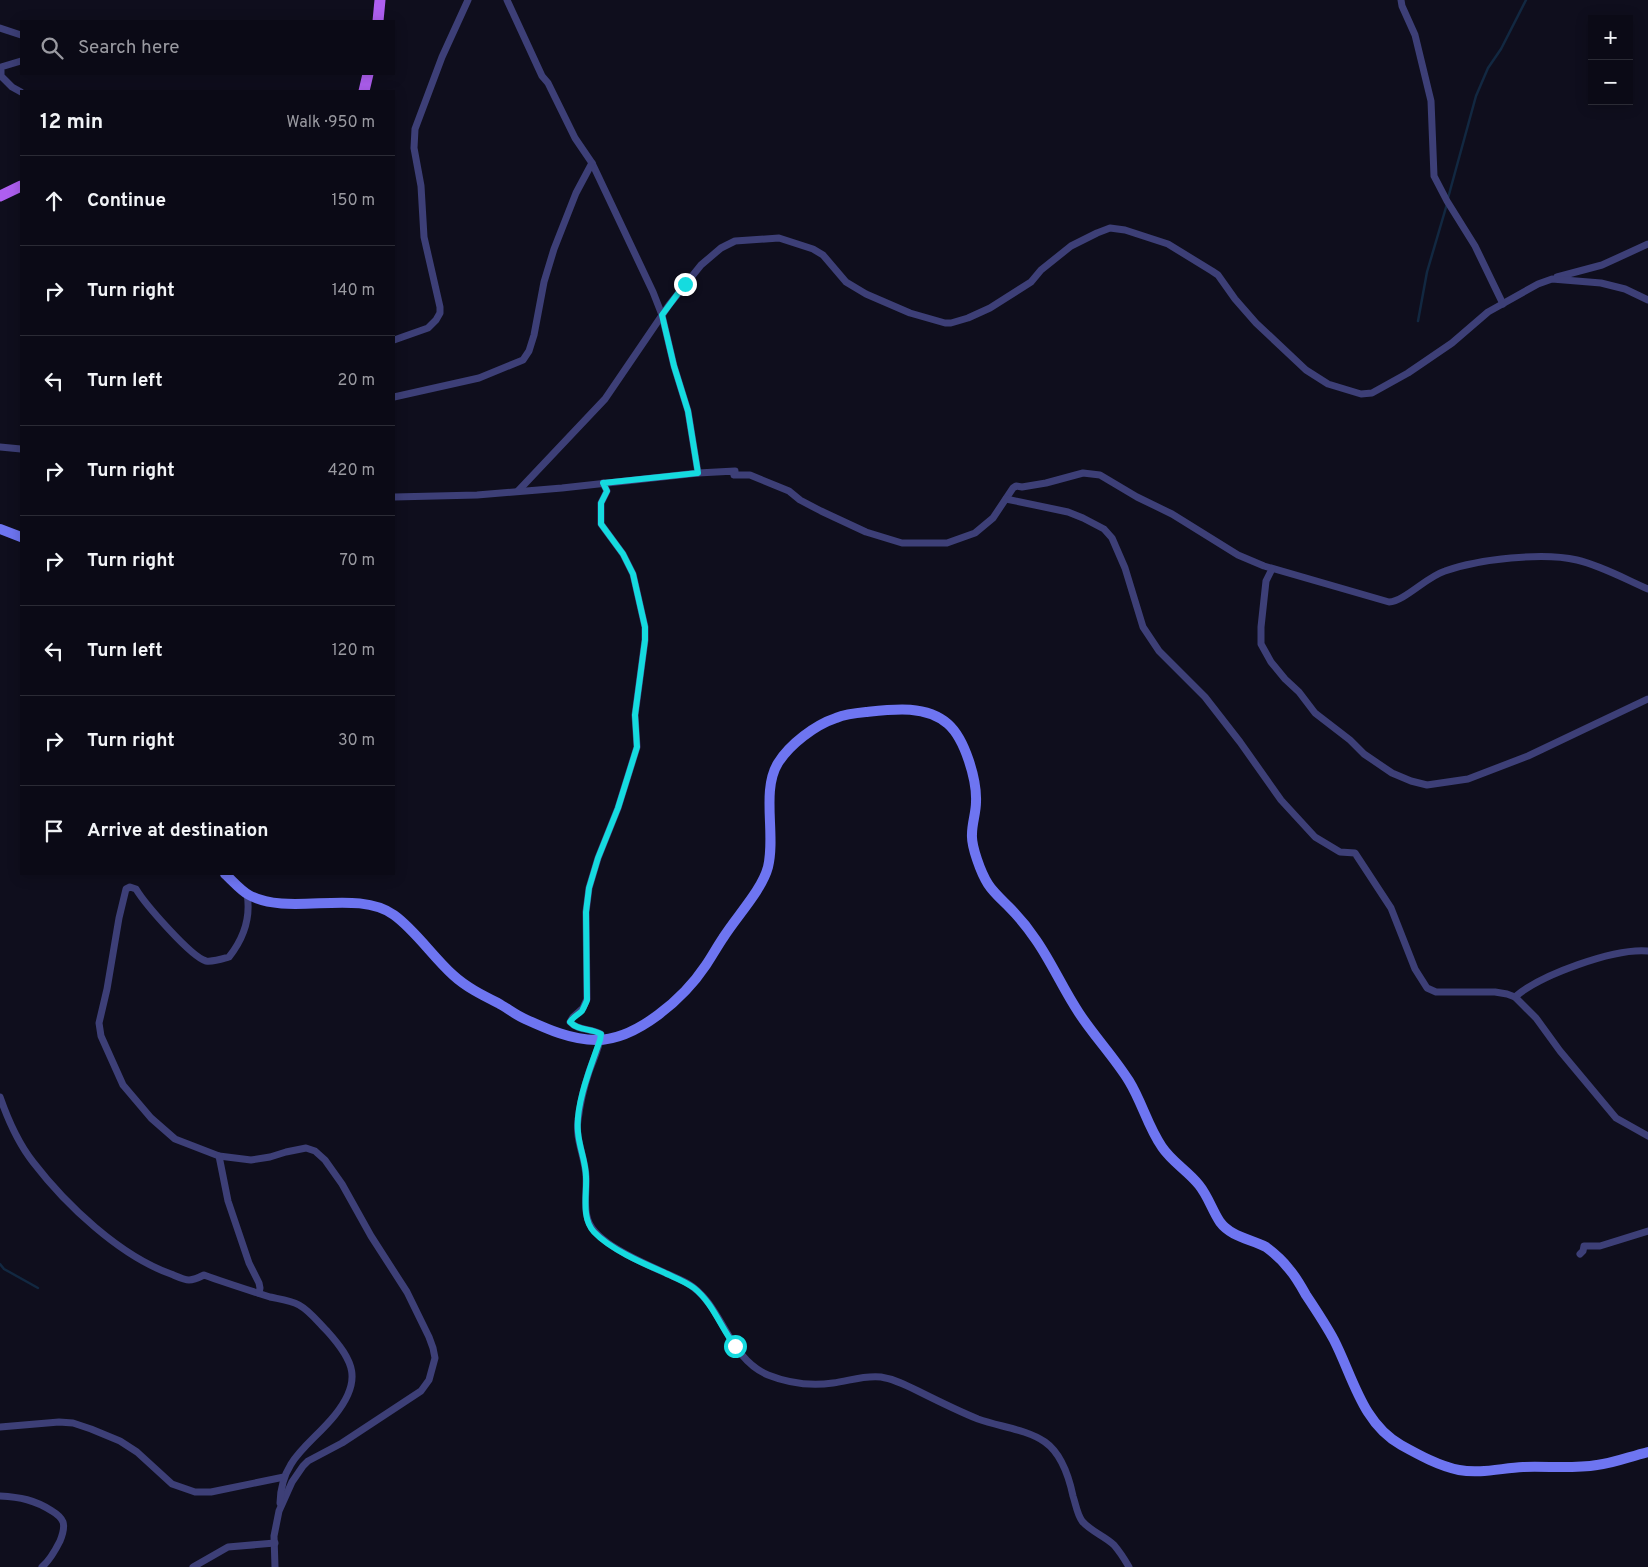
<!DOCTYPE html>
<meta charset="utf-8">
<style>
:root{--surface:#0b0a16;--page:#191823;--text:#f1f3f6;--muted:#9a9aa1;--line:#2b2b35}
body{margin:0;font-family:Overpass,sans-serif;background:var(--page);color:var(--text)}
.controls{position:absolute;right:15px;top:15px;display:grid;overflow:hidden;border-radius:0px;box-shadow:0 2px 12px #0003}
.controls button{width:45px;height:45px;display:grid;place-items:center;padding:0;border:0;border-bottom:1px solid var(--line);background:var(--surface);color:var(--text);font:25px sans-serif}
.stop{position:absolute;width:15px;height:15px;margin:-11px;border:4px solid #15dbdf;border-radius:50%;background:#fff}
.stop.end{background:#15dbdf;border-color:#fff;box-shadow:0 1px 5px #0008}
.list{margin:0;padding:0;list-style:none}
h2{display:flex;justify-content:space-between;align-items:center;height:65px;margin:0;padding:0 20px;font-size:21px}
h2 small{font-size:16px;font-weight:400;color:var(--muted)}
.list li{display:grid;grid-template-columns:32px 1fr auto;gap:15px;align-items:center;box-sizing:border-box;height:90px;padding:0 20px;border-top:1px solid var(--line)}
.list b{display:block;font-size:19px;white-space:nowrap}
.list em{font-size:16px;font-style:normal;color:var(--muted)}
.icon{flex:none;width:28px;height:28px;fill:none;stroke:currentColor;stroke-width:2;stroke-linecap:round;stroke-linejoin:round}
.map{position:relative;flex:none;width:1648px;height:1567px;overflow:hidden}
.search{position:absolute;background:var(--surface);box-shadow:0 2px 12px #0003;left:20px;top:20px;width:375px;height:55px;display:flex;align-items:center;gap:12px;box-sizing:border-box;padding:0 18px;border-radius:0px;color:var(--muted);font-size:19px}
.panel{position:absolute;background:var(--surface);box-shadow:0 2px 12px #0003;left:20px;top:90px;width:375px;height:785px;border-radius:0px}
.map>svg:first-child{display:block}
</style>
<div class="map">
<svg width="1648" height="1567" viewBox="0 0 1648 1567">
<rect width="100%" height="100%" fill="#0f0e1d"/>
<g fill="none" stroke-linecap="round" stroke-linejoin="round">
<g stroke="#122841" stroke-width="2.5">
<polyline points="1448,198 1476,96 1488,68 1501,49 1526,0"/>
<polyline points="1418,321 1427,272 1447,204"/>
<polyline points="0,1264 4,1269 38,1288"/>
</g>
<g stroke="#3d3f77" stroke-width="7">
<polyline points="507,0 542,76 548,83 575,138 592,163 653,292 662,315 674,366 688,411 698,473"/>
<polyline points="1401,0 1402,6 1415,35 1431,101 1434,176 1447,201 1475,246 1503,304"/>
<polyline points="0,28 21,35"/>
<polyline points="21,61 1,67 1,76 12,87 21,92"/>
<polyline points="1557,277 1602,265 1648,244"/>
<polyline points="394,340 428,328 436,320 440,313 440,307 424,237 421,186 414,148 415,129 442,57 468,0"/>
<polyline points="394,397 479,378 523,360 529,351 534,335 544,282 554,249 576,193 592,163"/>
<polyline points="0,447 21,449"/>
<path d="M603 483 607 491 601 503V524L623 554 633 574 645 627V640L635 715 637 747 618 808 598 858 589 888 586 912 587 999 583 1008 573 1017 570 1022C578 1031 591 1028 601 1034 600 1047 593 1060 589 1072 584 1087 580 1104 578 1120 575 1139 585 1157 586 1176 587 1190 583 1207 588 1220 597 1248 662 1270 687 1283 723 1304 727 1358 768 1375 788 1383 811 1386 833 1383 849 1381 864 1375 881 1377 894 1379 906 1385 918 1391 938 1401 958 1411 978 1419 1000 1427 1026 1429 1045 1442 1062 1454 1069 1477 1073 1496 1076 1505 1077 1514 1082 1521 1090 1531 1105 1536 1114 1545 1120 1552 1125 1560 1129 1567"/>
<polyline points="518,491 605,399 669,305 701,265 721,248 735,241 779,238 813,249 823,255 846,282 866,294 910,313 945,323 951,323 968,318 990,308 1031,282 1041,270 1071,246 1097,233 1110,228 1125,230 1168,244 1212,271 1218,275 1235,299 1256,323 1306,370 1328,384 1361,394 1372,393 1408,373 1452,343 1488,312 1538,284 1552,279 1601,283 1625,289 1648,300"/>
<path d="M394 497 477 495 562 488 698 473 735 471 734 475H750L789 491 800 500 821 511 866 532 902 543H947L975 533 993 518 1013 488 1016 486 1022 487 1046 483 1083 473 1100 475 1137 497 1172 514 1238 555 1264 566 1389 602C1405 601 1426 577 1445 571 1479 559 1543 552 1577 560 1602 566 1625 579 1648 589"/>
<polyline points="1006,499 1068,512 1083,518 1104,529 1112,538 1125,568 1143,627 1159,651 1205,697 1240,742 1281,800 1315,837 1340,852 1355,853 1391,908 1415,969 1427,988 1436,992 1495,992 1507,994 1515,997 1536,1018 1560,1051 1616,1118 1648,1136"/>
<polyline points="1272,569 1266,581 1261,627 1261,644 1271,662 1285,679 1299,692 1315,713 1350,740 1364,754 1392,773 1411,781 1427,785 1468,779 1528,756 1648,699"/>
<path d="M247 894C251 917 244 938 229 957 222 959 214 962 206 961 191 957 145 904 136 889L130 887 126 889 119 918 107 989 99 1023 101 1036 123 1085 151 1118 175 1139 219 1156 251 1160 270 1157 286 1152 306 1148 315 1151 325 1160 342 1184 371 1236 407 1292 429 1337 433 1348 435 1358 429 1380 421 1391 342 1443 308 1461 303 1466 292 1482 279 1511 274 1536 275 1567"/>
<path d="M1515 997C1540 975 1614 948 1648 951"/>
<path d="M0 1097C8 1120 18 1143 33 1162 66 1205 120 1256 171 1274 176 1276 184 1280 189 1280 194 1280 200 1277 204 1275 226 1283 248 1290 270 1297 279 1299 290 1300 299 1305 310 1311 318 1322 327 1331 354 1361 363 1380 335 1415 311 1445 281 1458 280 1503"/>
<polyline points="219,1156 228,1201 249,1263 259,1283 260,1288 259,1293"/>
<polyline points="1580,1254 1583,1251 1584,1246 1600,1246 1648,1231"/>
<polyline points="0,1427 59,1422 73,1423 91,1429 120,1441 137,1452 172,1484 195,1492 211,1492 284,1477"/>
<path d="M0 1496C20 1497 35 1500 52 1511 57 1514 61 1517 63 1522 65 1528 62 1536 60 1541 55 1551 50 1560 42 1567"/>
<polyline points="193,1567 228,1547 275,1543"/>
</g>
<g stroke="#6e75f1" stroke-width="10">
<polyline points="0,529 21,537"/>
<path d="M225 874C233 881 240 890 249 895 289 917 357 888 394 915 415 930 433 957 453 975 466 987 482 995 498 1003 507 1008 516 1015 525 1019 547 1029 571 1040 596 1040 637 1040 684 998 706 965 712 956 717 947 723 938 736 917 762 890 768 867 776 834 761 791 778 763 790 744 815 725 836 718 846 714 857 713 867 712 894 709 926 705 948 724 965 739 977 780 976 802 976 813 972 823 972 834 971 846 981 873 988 884 993 892 1002 900 1009 907 1019 917 1028 928 1036 940 1052 963 1063 989 1079 1013 1094 1036 1114 1057 1129 1081 1142 1102 1148 1127 1162 1147 1172 1162 1188 1171 1199 1185 1208 1196 1212 1210 1220 1222 1231 1237 1251 1239 1266 1247 1274 1253 1283 1261 1289 1269 1296 1277 1301 1286 1306 1295 1316 1310 1326 1325 1334 1340 1353 1377 1362 1423 1401 1445 1419 1455 1439 1466 1459 1470 1480 1474 1502 1468 1523 1467 1547 1466 1573 1469 1597 1465 1614 1463 1631 1456 1648 1452"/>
</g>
<g stroke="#ae5ff0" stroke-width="11">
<polyline points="378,21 380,0"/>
<polyline points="364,91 368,74"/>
<polyline points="0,196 21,186"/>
</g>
</g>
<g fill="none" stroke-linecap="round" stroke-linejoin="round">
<path stroke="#15dbdf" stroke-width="6" d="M685 284 662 315 674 366 688 411 698 473 603 483 607 491 601 503V524L623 554 633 574 645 627V640L635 715 637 747 618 808 598 858 589 888 586 912 587 1000C586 1003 584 1007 582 1011 578 1015 573 1017 570 1022 578 1031 591 1028 601 1034L600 1040C591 1066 575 1105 578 1132 579 1147 586 1162 586 1177 587 1195 581 1218 594 1232 610 1249 642 1263 663 1272 673 1277 685 1281 694 1288 713 1303 721 1328 735 1346"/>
</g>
</svg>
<div class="controls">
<button>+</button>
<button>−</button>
</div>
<div class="stop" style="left:735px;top:1346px"></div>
<div class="stop end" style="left:685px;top:284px"></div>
<div class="search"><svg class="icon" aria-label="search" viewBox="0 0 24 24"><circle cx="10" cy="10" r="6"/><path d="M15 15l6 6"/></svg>Search here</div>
<section class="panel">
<h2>12 min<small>Walk · 950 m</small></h2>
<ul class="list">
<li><svg class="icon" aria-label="ahead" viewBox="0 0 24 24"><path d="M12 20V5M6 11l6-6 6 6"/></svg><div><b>Continue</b></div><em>150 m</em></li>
<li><svg class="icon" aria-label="right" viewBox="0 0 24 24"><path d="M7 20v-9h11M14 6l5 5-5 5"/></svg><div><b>Turn right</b></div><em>140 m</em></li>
<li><svg class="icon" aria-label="left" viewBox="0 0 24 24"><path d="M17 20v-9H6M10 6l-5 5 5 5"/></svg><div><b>Turn left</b></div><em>20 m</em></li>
<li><svg class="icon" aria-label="right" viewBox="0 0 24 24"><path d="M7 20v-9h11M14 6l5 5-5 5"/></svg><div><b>Turn right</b></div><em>420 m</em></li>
<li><svg class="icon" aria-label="right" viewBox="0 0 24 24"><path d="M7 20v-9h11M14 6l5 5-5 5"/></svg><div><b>Turn right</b></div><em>70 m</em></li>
<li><svg class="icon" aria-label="left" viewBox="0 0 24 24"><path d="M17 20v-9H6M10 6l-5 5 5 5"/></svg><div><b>Turn left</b></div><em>120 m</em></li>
<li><svg class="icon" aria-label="right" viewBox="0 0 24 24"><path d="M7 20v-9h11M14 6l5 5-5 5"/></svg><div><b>Turn right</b></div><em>30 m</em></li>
<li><svg class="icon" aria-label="arrive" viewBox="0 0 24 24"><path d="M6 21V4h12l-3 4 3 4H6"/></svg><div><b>Arrive at destination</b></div></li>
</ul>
</section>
</div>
